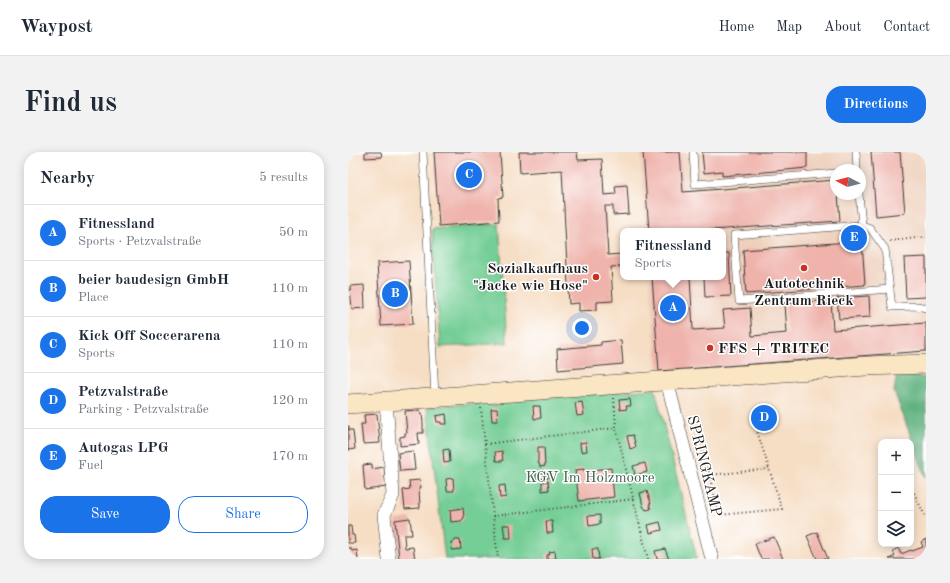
<!DOCTYPE html>
<meta charset="utf-8">
<style>
:root{--surface:#fff;--page:#f2f2f3;--text:#1f2937;--muted:#747a83;--line:#e0e1e3;--accent:#1a73e8}
body{margin:0;font-family:"Old Standard TT",serif;background:var(--page);color:var(--text)}
.controls{position:absolute;right:12px;bottom:12px;display:grid;overflow:hidden;border-radius:8px;box-shadow:0 2px 10px #0003}
.controls button{width:36px;height:36px;display:grid;place-items:center;padding:0;border:0;border-bottom:1px solid var(--line);background:var(--surface);color:var(--text);font:20px sans-serif}
.compass{position:absolute;left:482px;top:12px;width:36px;height:36px;border-radius:50%;background:var(--surface);box-shadow:0 2px 10px #0003;rotate:277deg}
.you{position:absolute;left:234px;top:176px;width:14px;height:14px;margin:-10px;border:3px solid #fff;border-radius:50%;background:#1a73e8;box-shadow:0 0 0 6px #1a73e833}
.badge{display:grid;place-items:center;width:26px;height:26px;border-radius:50%;background:var(--accent);color:#fff;font-size:13px;font-weight:700}
.pin{position:absolute;translate:-50% -50%;border:2px solid #fff;box-shadow:0 1px 4px #0006}
.popup{position:absolute;left:272px;top:76px;width:106px;height:52px;box-sizing:border-box;display:grid;place-content:center;border-radius:8px;background:var(--surface);filter:drop-shadow(0 1px 3px #0005);font-size:13px;white-space:nowrap;color:var(--muted)}
.popup b{font-size:15px;color:var(--text)}
.popup::after{content:'';position:absolute;left:50%;top:100%;margin-left:-8px;border:8px solid transparent;border-top-color:var(--surface)}
.list{margin:0;padding:0;list-style:none}
h2{display:flex;justify-content:space-between;align-items:center;height:52px;margin:0;padding:0 16px;font-size:17px}
h2 small{font-size:13px;font-weight:400;color:var(--muted)}
.list li{display:grid;grid-template-columns:26px 1fr auto;gap:12px;align-items:center;box-sizing:border-box;height:56px;padding:0 16px;border-top:1px solid var(--line)}
.list b{display:block;font-size:15px;white-space:nowrap}
.list p{margin:0;font-size:13px;white-space:nowrap;color:var(--muted)}
.list em{font-size:13px;font-style:normal;color:var(--muted)}
.actions{display:flex;gap:8px;padding:12px 16px}
.actions a{flex:1;padding:9px 0;border:1px solid var(--accent);border-radius:16px;text-align:center;font-size:14px;color:var(--accent)}
.actions .main{background:var(--accent);color:#fff}
.icon{flex:none;width:22px;height:22px;fill:none;stroke:currentColor;stroke-width:2;stroke-linecap:round;stroke-linejoin:round}
.map{position:relative;flex:none;width:578px;height:407px;overflow:hidden;border-radius:16px}
header{display:flex;align-items:center;gap:24px;box-sizing:border-box;height:56px;padding:0 20px;background:var(--surface);border-bottom:1px solid var(--line)}
header strong{font-size:19px}
nav{display:flex;gap:22px;margin-inline-start:auto;font-size:14px}
.intro{display:flex;align-items:center;justify-content:space-between;box-sizing:border-box;height:96px;padding:0 24px}
h1{margin:0;font-size:28px}
.button{padding:10px 18px;border-radius:16px;background:var(--accent);color:#fff;font-size:14px;font-weight:700}
main{display:flex;gap:24px;padding:0 24px}
aside{flex:1;background:var(--surface);border-radius:16px;box-shadow:0 2px 10px #0003}
.map>svg:first-child{display:block}
</style>
<header>
<strong>Waypost</strong>
<nav><a>Home</a><a>Map</a><a>About</a><a>Contact</a></nav>
</header>
<div class="intro"><h1>Find us</h1><a class="button">Directions</a></div>
<main>
<aside>
<h2>Nearby<small>5 results</small></h2>
<ul class="list">
<li><span class="badge">A</span><div><b>Fitnessland</b><p>Sports · Petzvalstraße</p></div><em>50 m</em></li>
<li><span class="badge">B</span><div><b>beier baudesign GmbH</b><p>Place</p></div><em>110 m</em></li>
<li><span class="badge">C</span><div><b>Kick Off Soccerarena</b><p>Sports</p></div><em>110 m</em></li>
<li><span class="badge">D</span><div><b>Petzvalstraße</b><p>Parking · Petzvalstraße</p></div><em>120 m</em></li>
<li><span class="badge">E</span><div><b>Autogas LPG</b><p>Fuel</p></div><em>170 m</em></li>
</ul>
<div class="actions"><a class="main">Save</a><a>Share</a></div>
</aside>
<div class="map">
<svg width="578" height="407" viewBox="0 0 578 407">
<rect width="100%" height="100%" fill="#fff"/>
<filter id="ink" filterUnits="userSpaceOnUse"><feTurbulence type="fractalNoise" baseFrequency=".025" numOctaves="2"/><feDisplacementMap in="SourceGraphic" scale="8" xChannelSelector="R" yChannelSelector="G"/><feConvolveMatrix kernelMatrix="1 2 1 2 8 2 1 2 1" color-interpolation-filters="sRGB"/></filter>
<filter id="wash" filterUnits="userSpaceOnUse"><feTurbulence type="fractalNoise" baseFrequency=".012" numOctaves="4" result="noise"/><feDisplacementMap in="SourceGraphic" scale="16" xChannelSelector="R" yChannelSelector="G"/><feGaussianBlur stdDeviation="0.9" result="paint"/><feColorMatrix in="noise" values="0 0 0 0 0 0 0 0 0 0 0 0 0 0 0 0 0 1.4 0 .05"/><feComposite in="paint" operator="in"/></filter>
<g filter="url(#wash)">
<rect width="100%" height="100%" fill="#f6dec5"/>
<path fill="#efd0bc" fill-rule="evenodd" d="M292 0H578V202L309 221 301 125H375V79H298ZM488 18H512V42H488Z"/>
<g fill="#74ce95" stroke="#487558">
<polygon points="151,72 159,191 92,195 84,77"/>
<polygon points="307,237 349,407 97,407 79,255"/>
</g>
<polygon fill="#5fb17e" stroke="#3e664d" points="549,221 578,226 578,326 546,239"/>
<g id="blocks">
<g fill="#efb3ab">
<polygon points="17,0 33,0 34,5 17,6"/>
<polygon points="86,0 152,0 155,45 150,46 151,69 91,74"/>
<polygon points="171,0 229,0 230,8 254,7 256,43 268,42 267,34 279,33 281,62 265,63 265,54 257,54 260,103 274,102 273,96 275,96 275,114 263,115 265,149 249,150 249,158 231,159 231,151 221,152 214,18 172,21"/>
<polygon points="295,0 332,0 335,40 488,28 488,42 490,42 492,69 349,79 301,79"/>
<polygon points="354,0 459,0 459,16 374,24 374,19 356,21"/>
<polygon points="523,0 552,0 557,61 528,64"/>
<polygon points="514,89 517,133 398,142 395,98"/>
<polygon points="375,101 381,101 383,144 357,145 356,125 375,125"/>
<polygon points="578,105 578,145 558,146 556,106"/>
<polygon points="61,109 65,172 33,174 29,111"/>
<polygon points="304,125 342,125 345,178 377,176 375,158 402,156 404,184 439,181 437,152 483,148 485,178 578,171 578,199 311,219"/>
<polygon points="16,133 17,156 4,157 2,134"/>
<polygon points="521,144 522,165 491,167 489,146"/>
<polygon points="273,188 275,212 210,218 209,197 253,193 253,190"/>
<polygon points="282,247 283,254 278,254 279,257 272,258 271,248"/>
<polygon points="234,250 236,263 229,264 227,251"/>
<polygon points="185,254 192,254 193,266 186,267"/>
<polygon points="143,257 149,257 150,269 144,269"/>
<polygon points="72,258 73,262 74,262 75,271 75,281 70,281 71,292 52,294 52,285 57,284 57,281 59,281 57,259"/>
<polygon points="29,262 32,291 15,292 13,272 17,272 16,263"/>
<polygon points="98,262 99,272 93,272 93,270 89,270 88,264"/>
<polygon points="0,274 1,274 1,278 5,278 7,297 0,298"/>
<polygon points="285,283 288,295 282,297 279,284"/>
<polygon points="238,290 239,299 233,300 232,291"/>
<polygon points="190,295 196,295 197,314 192,315 191,311 190,311"/>
<polygon points="101,297 102,310 96,311 95,298"/>
<polygon points="65,299 67,318 52,319 50,301"/>
<polygon points="154,299 155,309 148,309 147,300"/>
<polygon points="297,311 299,320 287,323 285,314"/>
<polygon points="24,312 24,317 36,315 38,335 17,338 15,313"/>
<polygon points="263,316 266,345 231,349 227,318 236,317 236,319"/>
<polygon points="196,321 200,321 200,326 188,327 188,322"/>
<polygon points="105,326 106,339 99,339 98,327"/>
<polygon points="72,328 73,336 71,336 72,356 57,357 55,338 62,337 61,329"/>
<polygon points="200,329 201,338 194,339 194,330"/>
<polygon points="157,333 158,345 152,346 151,334"/>
<polygon points="299,339 303,352 301,352 303,357 298,358 295,354 292,341"/>
<polygon points="115,356 116,366 113,369 103,370 102,358"/>
<polygon points="252,363 252,372 241,374 240,364"/>
<polygon points="62,366 64,383 56,383 57,396 65,395 67,407 51,407 47,368"/>
<polygon points="198,369 204,369 205,381 199,381"/>
<polygon points="312,370 314,378 302,381 300,373"/>
<polygon points="155,373 162,373 163,386 157,386"/>
<polygon points="0,374 3,374 4,383 6,383 7,391 0,391"/>
<polygon points="469,380 480,407 469,407 459,384"/>
<polygon points="426,385 435,407 413,407 407,392"/>
<polygon points="578,387 578,407 541,407 547,404 545,399 550,396 553,402 563,398 564,399 575,395 573,390"/>
<polygon points="106,388 112,388 113,397 104,398 103,390 106,390"/>
<polygon points="0,396 3,396 4,399 9,398 10,407 0,407"/>
<polygon points="244,397 250,397 251,407 245,407"/>
<polygon points="317,397 321,407 309,407 307,399"/>
<polygon points="207,399 208,407 199,407 199,403 202,402 201,400"/>
</g>
</g>
</g>
<g filter="url(#ink)">
<use href="#blocks" fill-opacity="0" stroke="#3d3935" stroke-width="1"/>
<g fill="none" stroke-linecap="round" stroke-linejoin="round">
<defs>
<g id="lane">
<polyline points="75,0 87,245"/>
<polyline points="345,0 347,32 488,21"/>
<polyline points="508,0 509,18"/>
<polyline points="511,42 514,73 522,76 537,97 544,155 569,154 578,156"/>
<polyline points="514,73 386,83 391,149 542,137"/>
</g>
<g id="street">
<polyline points="319,229 364,407"/>
<polyline points="38,249 45,343 36,363 41,407"/>
</g>
<polyline id="secondary" points="0,252 518,214 578,212"/>
</defs>
<use href="#lane" stroke="#3d3935" stroke-width="8"/>
<use href="#street" stroke="#3d3935" stroke-width="14"/>
<use href="#secondary" stroke="#3d3935" stroke-width="20"/>
<g stroke="#3d3935" stroke-width="2" stroke-dasharray="1 3" stroke-linecap="butt">
<polyline points="542,89 578,85"/>
<polyline points="266,246 268,276 300,407"/>
<polyline points="133,256 150,407"/>
<polyline points="352,284 371,363 434,357 409,279"/>
<polyline points="137,292 268,276"/>
<polyline points="361,323 421,317"/>
<polyline points="566,341 578,366"/>
<polyline points="145,364 286,347"/>
</g>
<use href="#lane" stroke="#fff" stroke-width="7"/>
<use href="#street" stroke="#fff" stroke-width="13"/>
<use href="#secondary" stroke="#fbe6c4" stroke-width="19"/>
</g>
</g>
<g fill="#c8321e" stroke="#fff" stroke-width="1.5">
<circle cx="456" cy="116" r="4"/>
<circle cx="248" cy="125" r="4"/>
<circle cx="362" cy="196" r="4"/>
</g>
<g text-anchor="middle" stroke-width="3" stroke-linejoin="round" paint-order="stroke">
<g font-size="15" font-weight="bold" fill="#1c1c1c" stroke="#fff" text-anchor="end">
<text x="240" y="121">Sozialkaufhaus<tspan x="240" dy="17">"Jacke wie Hose"</tspan></text>
<text x="456" y="136" text-anchor="middle">Autotechnik<tspan x="456" dy="17">Zentrum Rieck</tspan></text>
<text x="370" y="201" text-anchor="start">FFS + TRITEC</text>
</g>
<g font-size="15" fill="#1c1c1c" stroke="#fff">
<text transform="translate(357 314) rotate(76)" y="5">SPRINGKAMP</text>
</g>
<g font-size="15" fill="#3f634c" stroke="#fff">
<text x="242" y="330">KGV Im Holzmoore</text>
</g>
</g>
</svg>
<div class="controls">
<button>+</button>
<button>−</button>
<button><svg class="icon" aria-label="layers" viewBox="0 0 24 24"><path d="M12 4l9 5-9 5-9-5zM3 14l9 5 9-5"/></svg></button>
</div>
<svg class="compass" viewBox="-18 -18 36 36"><path d="M0-13l5 13h-10z" fill="#e53935"/><path d="M0 13l5-13h-10z" fill="#747a83"/></svg>
<div class="you"></div>
<div class="pin badge" style="left:325px;top:156px">A</div>
<div class="popup"><b>Fitnessland</b>Sports</div>
<div class="pin badge" style="left:47px;top:142px">B</div>
<div class="pin badge" style="left:121px;top:23px">C</div>
<div class="pin badge" style="left:416px;top:266px">D</div>
<div class="pin badge" style="left:506px;top:86px">E</div>
</div>
</main>
